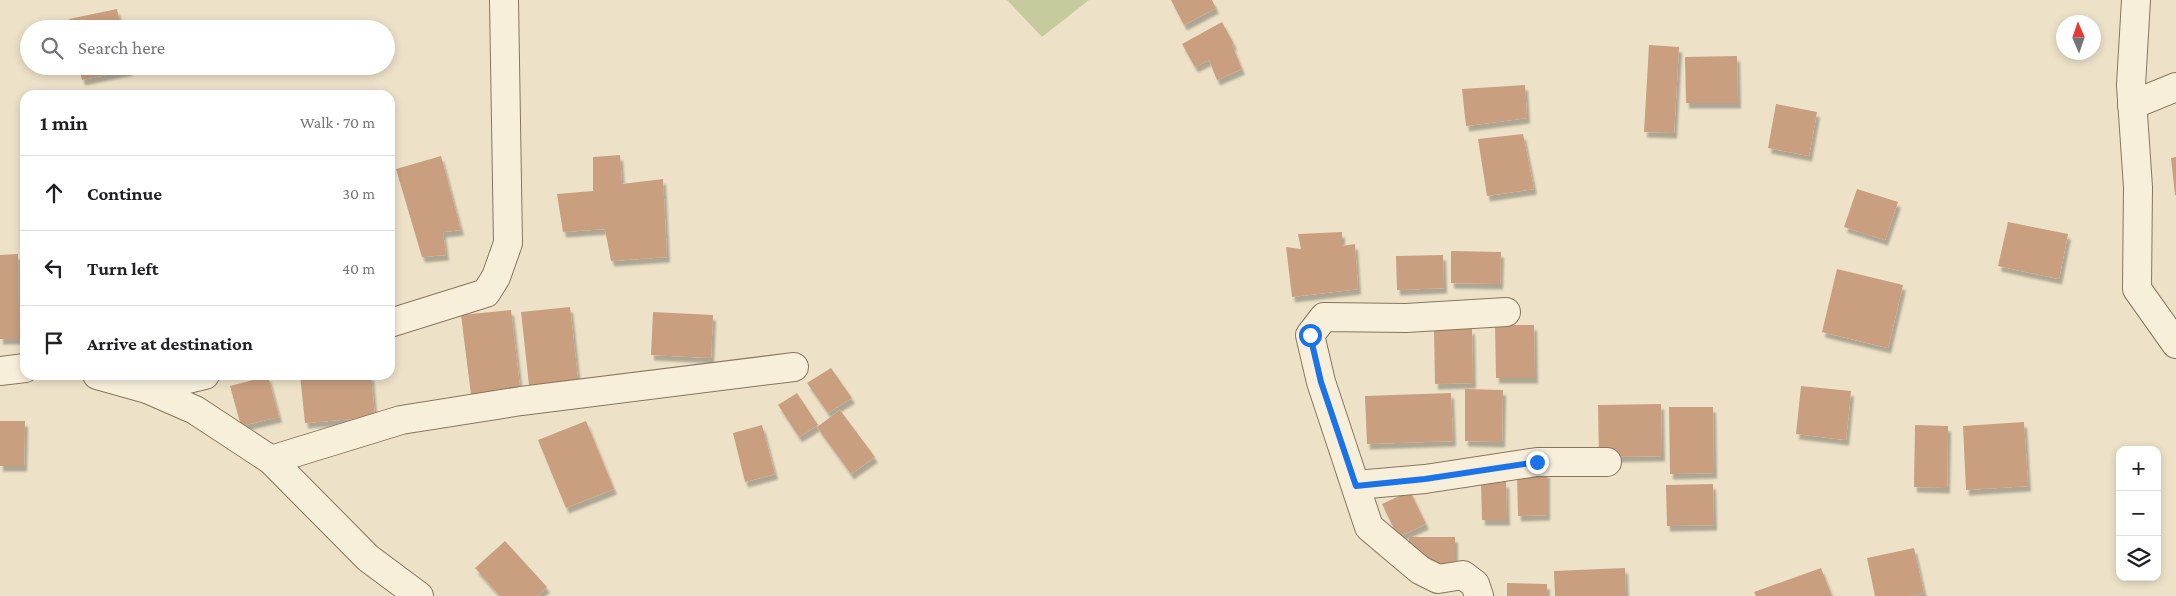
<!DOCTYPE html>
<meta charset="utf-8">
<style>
:root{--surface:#fff;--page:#f6f6f6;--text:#202124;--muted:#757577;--line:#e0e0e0}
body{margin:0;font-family:"Crimson Pro",serif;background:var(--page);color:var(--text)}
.controls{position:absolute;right:15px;bottom:15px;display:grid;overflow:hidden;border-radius:10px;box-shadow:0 2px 8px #0003}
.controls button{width:45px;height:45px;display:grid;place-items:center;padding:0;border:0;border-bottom:1px solid var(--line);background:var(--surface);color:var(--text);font:25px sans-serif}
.compass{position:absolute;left:2056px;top:15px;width:45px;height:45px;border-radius:50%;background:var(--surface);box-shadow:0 2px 8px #0003;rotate:358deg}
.stop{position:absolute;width:15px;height:15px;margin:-11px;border:4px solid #1a73e8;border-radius:50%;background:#fff}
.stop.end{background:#1a73e8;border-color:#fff;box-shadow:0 1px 5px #0008}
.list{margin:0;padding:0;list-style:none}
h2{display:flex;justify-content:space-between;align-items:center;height:65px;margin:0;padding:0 20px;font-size:21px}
h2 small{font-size:16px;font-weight:400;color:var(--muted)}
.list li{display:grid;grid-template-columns:32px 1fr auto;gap:15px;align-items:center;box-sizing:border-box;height:75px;padding:0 20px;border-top:1px solid var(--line)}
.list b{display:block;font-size:19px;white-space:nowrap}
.list em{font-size:16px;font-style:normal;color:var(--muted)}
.icon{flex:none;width:28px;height:28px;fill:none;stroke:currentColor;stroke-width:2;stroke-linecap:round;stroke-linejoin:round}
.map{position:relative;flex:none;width:2176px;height:596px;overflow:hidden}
.search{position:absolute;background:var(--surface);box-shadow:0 2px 8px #0003;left:20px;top:20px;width:375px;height:55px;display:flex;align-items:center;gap:12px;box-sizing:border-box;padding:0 18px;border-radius:28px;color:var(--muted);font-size:19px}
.panel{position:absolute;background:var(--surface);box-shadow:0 2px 8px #0003;left:20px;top:90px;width:375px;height:290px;border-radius:15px}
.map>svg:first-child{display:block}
</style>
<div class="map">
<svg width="2176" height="596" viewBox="0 0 2176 596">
<defs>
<filter id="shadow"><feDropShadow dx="3" dy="5.5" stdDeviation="1" flood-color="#0004"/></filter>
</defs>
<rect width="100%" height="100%" fill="#ede2c8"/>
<polygon fill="#c5cb9c" points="1007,0 1089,0 1042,37"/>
<g fill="#c99f80" filter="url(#shadow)">
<polygon points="1171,0 1212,0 1216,8 1184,25"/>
<polygon points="117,9 121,29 71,29 69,19"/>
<polygon points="1222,22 1234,44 1232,45 1242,69 1217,80 1209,60 1195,67 1182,44"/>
<polygon points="1649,45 1679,47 1674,133 1644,132"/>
<polygon points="1737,56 1738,103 1686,103 1685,57"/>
<polygon points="79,66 129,66 130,70 82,80"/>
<polygon points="1525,85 1527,118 1466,126 1462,89"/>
<polygon points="1776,104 1817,112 1809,156 1768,148"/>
<polygon points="1523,134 1534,189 1487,196 1478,139"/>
<polygon points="620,155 622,184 663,179 667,257 611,261 605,229 563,232 557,194 593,191 593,157"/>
<polygon points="441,156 461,230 443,232 446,255 422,257 396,169"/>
<polygon points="2176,157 2176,195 2175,195 2171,158"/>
<polygon points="1857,189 1898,202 1885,240 1844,227"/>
<polygon points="2008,222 2068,234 2059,279 1998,266"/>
<polygon points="1342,232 1342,246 1355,244 1358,289 1292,297 1286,247 1301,249 1298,234"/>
<polygon points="1451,251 1501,252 1500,284 1451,283"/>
<polygon points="18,254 19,339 0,339 0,255"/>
<polygon points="1443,255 1444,288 1397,290 1396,256"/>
<polygon points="1837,269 1903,285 1888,348 1822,332"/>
<polygon points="570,307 578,380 529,385 521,312"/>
<polygon points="511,310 520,388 471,395 461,315"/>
<polygon points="653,312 713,315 711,358 651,355"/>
<polygon points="1495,325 1534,325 1535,378 1496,378"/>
<polygon points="1472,329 1473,383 1435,384 1434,330"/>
<polygon points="831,368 852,398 828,413 807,383"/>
<polygon points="300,375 371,375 375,417 305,423"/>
<polygon points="268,376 279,417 241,426 230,386"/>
<polygon points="1801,386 1851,391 1846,440 1796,434"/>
<polygon points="1465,389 1503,390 1502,442 1465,441"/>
<polygon points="797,393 818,425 799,437 778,405"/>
<polygon points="1451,393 1453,441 1367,444 1365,396"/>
<polygon points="1661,404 1662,456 1599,457 1598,405"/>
<polygon points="1669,407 1713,407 1714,473 1670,474"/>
<polygon points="840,410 875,457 851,474 817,427"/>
<polygon points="0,421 25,421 24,466 0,466"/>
<polygon points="586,421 614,489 566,508 538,440"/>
<polygon points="2024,422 2028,486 1966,490 1963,426"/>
<polygon points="762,425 775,474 745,482 733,433"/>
<polygon points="1915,425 1948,426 1947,488 1914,487"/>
<polygon points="1547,472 1547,515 1518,516 1517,473"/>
<polygon points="1506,482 1507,520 1482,520 1481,483"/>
<polygon points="1713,484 1714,525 1667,526 1666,485"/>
<polygon points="1410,491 1426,524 1398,537 1382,504"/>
<rect x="1409" y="537" width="46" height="27"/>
<polygon points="505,541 547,587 537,596 500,596 475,568"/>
<polygon points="1914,548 1924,593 1909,596 1875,596 1867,558"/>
<polygon points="1625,568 1626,596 1555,596 1554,571"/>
<polygon points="1821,568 1832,596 1756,596 1754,592"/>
<polygon points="1507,583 1547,584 1547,596 1507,596"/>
</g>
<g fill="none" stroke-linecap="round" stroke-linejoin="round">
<defs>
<g id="minor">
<polyline points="2136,0 2131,85 2138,187 2137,289 2176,344"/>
<polyline points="2132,105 2176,87"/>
<polyline points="390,323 486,293 496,277 508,243 504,0"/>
<polyline points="0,371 25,368"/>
<polyline points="97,375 147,389 195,410 271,460 368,558 419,596"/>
<polyline points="147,389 205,375"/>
<polyline points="271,460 401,420 521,401 794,367"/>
<polyline points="1356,485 1425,479 1537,462 1607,462"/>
<polyline points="1479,596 1475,584 1463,575 1438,579 1420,570 1369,527 1321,382 1310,335 1324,317 1406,318 1506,312"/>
</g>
</defs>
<use href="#minor" stroke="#88755e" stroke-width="30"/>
<use href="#minor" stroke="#f8efdb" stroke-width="28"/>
</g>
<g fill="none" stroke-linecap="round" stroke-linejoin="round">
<polyline stroke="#1a73e8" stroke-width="6" points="1310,335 1321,382 1356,486 1425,479 1537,462"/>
</g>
</svg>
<div class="controls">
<button>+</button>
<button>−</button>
<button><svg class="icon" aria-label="layers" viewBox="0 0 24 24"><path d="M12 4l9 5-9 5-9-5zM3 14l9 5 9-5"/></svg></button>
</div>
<svg class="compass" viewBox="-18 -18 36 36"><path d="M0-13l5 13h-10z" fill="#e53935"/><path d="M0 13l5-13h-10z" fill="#757577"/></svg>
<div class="stop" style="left:1310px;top:335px"></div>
<div class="stop end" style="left:1537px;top:462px"></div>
<div class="search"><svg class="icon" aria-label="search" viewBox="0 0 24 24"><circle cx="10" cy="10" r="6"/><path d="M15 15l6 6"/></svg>Search here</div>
<section class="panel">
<h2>1 min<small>Walk · 70 m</small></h2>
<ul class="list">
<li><svg class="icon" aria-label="ahead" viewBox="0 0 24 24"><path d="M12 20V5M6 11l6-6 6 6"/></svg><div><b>Continue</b></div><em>30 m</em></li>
<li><svg class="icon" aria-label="left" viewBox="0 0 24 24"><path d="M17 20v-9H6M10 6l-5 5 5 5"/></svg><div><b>Turn left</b></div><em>40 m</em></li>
<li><svg class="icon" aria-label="arrive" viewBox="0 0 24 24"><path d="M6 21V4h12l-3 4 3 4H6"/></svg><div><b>Arrive at destination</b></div></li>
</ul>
</section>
</div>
